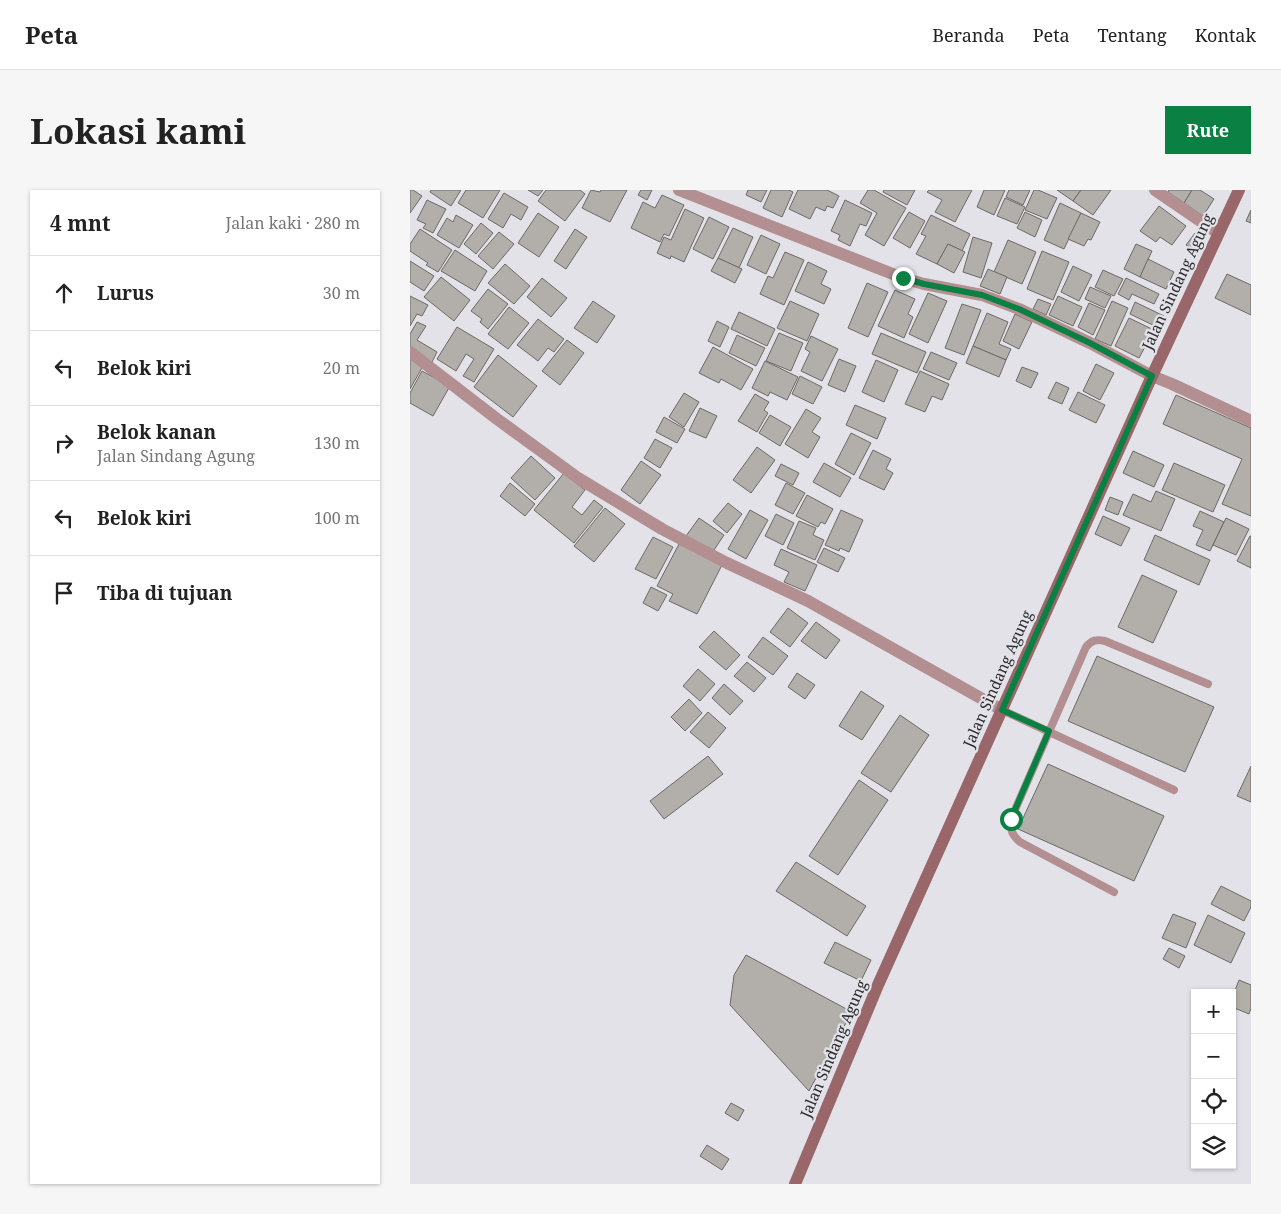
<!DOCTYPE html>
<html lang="id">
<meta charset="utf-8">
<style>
:root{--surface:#fff;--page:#f6f6f6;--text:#222;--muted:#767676;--line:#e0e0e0;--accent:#0b8043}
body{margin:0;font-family:"Noto Serif",serif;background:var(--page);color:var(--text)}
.controls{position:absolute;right:15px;bottom:15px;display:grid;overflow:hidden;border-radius:0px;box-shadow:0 1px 4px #0004}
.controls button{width:45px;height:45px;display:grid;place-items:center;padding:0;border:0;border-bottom:1px solid var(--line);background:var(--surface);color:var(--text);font:25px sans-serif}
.stop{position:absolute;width:15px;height:15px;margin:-11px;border:4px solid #0b8043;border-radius:50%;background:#fff}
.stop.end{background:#0b8043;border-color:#fff;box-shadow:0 1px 5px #0008}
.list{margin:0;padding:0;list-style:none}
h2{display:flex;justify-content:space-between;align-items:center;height:65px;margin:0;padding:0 20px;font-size:21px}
h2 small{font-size:16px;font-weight:400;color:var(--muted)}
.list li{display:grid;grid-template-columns:32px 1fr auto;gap:15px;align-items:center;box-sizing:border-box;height:75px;padding:0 20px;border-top:1px solid var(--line)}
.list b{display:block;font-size:19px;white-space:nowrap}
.list p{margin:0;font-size:16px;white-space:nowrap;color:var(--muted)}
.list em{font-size:16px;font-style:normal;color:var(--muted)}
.icon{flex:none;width:28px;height:28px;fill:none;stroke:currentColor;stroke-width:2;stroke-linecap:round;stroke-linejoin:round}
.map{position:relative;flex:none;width:841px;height:994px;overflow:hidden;border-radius:0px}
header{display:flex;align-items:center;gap:30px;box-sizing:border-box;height:70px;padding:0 25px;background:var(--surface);border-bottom:1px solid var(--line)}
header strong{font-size:24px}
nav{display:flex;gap:28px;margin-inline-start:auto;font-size:18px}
.intro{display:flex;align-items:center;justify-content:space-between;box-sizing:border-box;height:120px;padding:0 30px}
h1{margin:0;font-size:35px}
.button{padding:12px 22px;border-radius:0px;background:var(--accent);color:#fff;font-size:18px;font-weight:700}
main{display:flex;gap:30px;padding:0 30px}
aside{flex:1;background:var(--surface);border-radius:0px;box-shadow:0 1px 4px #0004}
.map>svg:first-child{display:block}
</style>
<header>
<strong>Peta</strong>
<nav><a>Beranda</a><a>Peta</a><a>Tentang</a><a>Kontak</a></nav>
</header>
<div class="intro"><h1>Lokasi kami</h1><a class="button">Rute</a></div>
<main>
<aside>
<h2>4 mnt<small>Jalan kaki · 280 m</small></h2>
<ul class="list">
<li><svg class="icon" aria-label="ahead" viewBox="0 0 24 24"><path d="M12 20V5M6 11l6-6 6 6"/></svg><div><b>Lurus</b></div><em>30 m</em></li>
<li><svg class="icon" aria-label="left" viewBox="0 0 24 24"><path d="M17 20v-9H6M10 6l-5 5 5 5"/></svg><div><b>Belok kiri</b></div><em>20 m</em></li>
<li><svg class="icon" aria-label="right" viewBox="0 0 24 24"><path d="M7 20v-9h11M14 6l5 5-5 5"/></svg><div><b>Belok kanan</b><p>Jalan Sindang Agung</p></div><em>130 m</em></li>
<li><svg class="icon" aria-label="left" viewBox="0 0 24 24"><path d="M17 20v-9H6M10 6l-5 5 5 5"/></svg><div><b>Belok kiri</b></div><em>100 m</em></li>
<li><svg class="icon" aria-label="arrive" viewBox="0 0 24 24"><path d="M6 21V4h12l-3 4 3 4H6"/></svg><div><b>Tiba di tujuan</b></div></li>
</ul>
</aside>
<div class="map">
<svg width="841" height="994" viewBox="0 0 841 994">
<rect width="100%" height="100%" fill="#e2e2e8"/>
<g fill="#b2afaa" stroke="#6d6966">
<polygon points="0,0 3,0 12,6 0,23"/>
<polygon points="21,0 51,0 41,16 20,2"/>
<polygon points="56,0 90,0 73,28 48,13"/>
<polygon points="118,0 133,0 128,6"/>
<polygon points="136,0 170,0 175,4 155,31 128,11"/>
<polygon points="181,0 190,2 191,0 217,0 200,32 172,18"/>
<polygon points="231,0 242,0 237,10 228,5"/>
<polygon points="338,0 357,0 351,12 336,5"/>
<polygon points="361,0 379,0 383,2 372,27 353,18"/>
<polygon points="388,0 417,0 429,6 423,18 417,16 415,21 406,17 400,29 379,19"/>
<polygon points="458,0 464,0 496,18 474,56 455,45 467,23 450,13"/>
<polygon points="474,0 505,0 497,15 473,2"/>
<polygon points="519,0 562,0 545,32 525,22 532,10 517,2"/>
<polygon points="574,0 595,0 584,25 567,17"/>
<polygon points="599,0 620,0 613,15 596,7"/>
<polygon points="624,0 628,0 647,8 637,29 615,20"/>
<polygon points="647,0 671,0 663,11"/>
<polygon points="671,0 701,0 683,25 663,11"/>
<polygon points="759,0 782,0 774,13 758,2"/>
<polygon points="782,0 790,0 804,9 793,26 774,13"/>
<polygon points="94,3 118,17 111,30 101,24 93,38 78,29"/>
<polygon points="252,5 274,15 259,46 254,44 250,52 221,38 233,12 245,18"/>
<polygon points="595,8 615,17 607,34 587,26"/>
<polygon points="17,10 36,19 23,43 13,38 16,34 7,30"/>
<polygon points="435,10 462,23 456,36 450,34 440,56 428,50 430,45 421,41"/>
<polygon points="650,13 671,23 654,59 634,50"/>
<polygon points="749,16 776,36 762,55 750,47 746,52 730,41"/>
<polygon points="275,19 294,28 274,72 261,66 260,69 247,63 254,47 261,50"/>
<polygon points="841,20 841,33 836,31"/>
<polygon points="499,22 515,31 500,58 483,48"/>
<polygon points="615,22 632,30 625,47 607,38"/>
<polygon points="128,23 149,37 129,67 108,53"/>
<polygon points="671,23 690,32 681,50 678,49 674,56 658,49"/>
<polygon points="46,25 63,35 49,58 27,45 37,28 43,32"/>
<polygon points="521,25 560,44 552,61 538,54 527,74 506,64 516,46 511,44"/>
<polygon points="299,27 319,37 303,69 283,59"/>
<polygon points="71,33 83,43 66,64 54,54"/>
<polygon points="323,38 343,47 329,78 308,68"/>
<polygon points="10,39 42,60 28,82 16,75 18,73 0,61 0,54"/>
<polygon points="165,39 177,47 156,79 144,71"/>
<polygon points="89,42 104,54 83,79 68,66"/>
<polygon points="785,43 794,49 784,61 776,55"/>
<polygon points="351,45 370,54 356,84 337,75"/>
<polygon points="563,47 582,53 571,88 553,82"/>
<polygon points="598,50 626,62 612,94 584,82"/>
<polygon points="538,54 555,62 544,83 527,74"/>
<polygon points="726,54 742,61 730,87 714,79"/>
<polygon points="45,60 77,81 65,101 31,81"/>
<polygon points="632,61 659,72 643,110 617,99"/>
<polygon points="375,62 394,70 374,115 350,104 358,86 363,88"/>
<polygon points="308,68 332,79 325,93 301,81"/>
<polygon points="738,69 764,82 756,99 730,87"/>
<polygon points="0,71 24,86 14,101 0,92"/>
<polygon points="398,72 417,81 411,94 421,99 414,114 385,101"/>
<polygon points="95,74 120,96 104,114 78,93"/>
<polygon points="663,76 682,85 669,111 651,102"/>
<polygon points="578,79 597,87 590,104 570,96"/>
<polygon points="693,80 713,89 704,106 685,97"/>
<polygon points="817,84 841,95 841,125 805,108"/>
<polygon points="31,87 60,110 44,131 14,107"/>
<polygon points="132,88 157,108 141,127 117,107"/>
<polygon points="716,88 749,104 744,114 722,104 719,110 708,104"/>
<polygon points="457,93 478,102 458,147 438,138"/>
<polygon points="680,97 701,106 695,118 675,109"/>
<polygon points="78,99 98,114 78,139 70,132 72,129 61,121"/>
<polygon points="485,100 505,109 498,124 503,127 494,148 468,136"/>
<polygon points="518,103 537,111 518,153 499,144"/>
<polygon points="0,106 18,115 12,126 7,124 0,136"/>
<polygon points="648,106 672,117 663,136 639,125"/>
<polygon points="628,109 641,114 636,125 623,119"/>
<polygon points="183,111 205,126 187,153 164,138"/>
<polygon points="380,111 409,124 397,151 367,138"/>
<polygon points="702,111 718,118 701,156 685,149"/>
<polygon points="725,112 754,126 749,138 720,124"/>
<polygon points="679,113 695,120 683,145 668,137"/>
<polygon points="552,114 571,120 554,165 535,158"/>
<polygon points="99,117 119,133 98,159 78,144"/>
<polygon points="329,122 365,139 357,156 321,139"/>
<polygon points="577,123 598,132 589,154 601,159 596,170 563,156"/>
<polygon points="605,124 622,132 609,159 593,151"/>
<polygon points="719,128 744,140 729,168 705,156"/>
<polygon points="128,129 154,149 144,162 138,158 128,171 107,155"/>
<polygon points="307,131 319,137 310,157 298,151"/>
<polygon points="7,132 16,136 7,150 27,162 22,172 0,159 0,144"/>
<polygon points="47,137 84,159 64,192 53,186 64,169 56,164 46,181 27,169"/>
<polygon points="369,143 393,153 381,181 356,171"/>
<polygon points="471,143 516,162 507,183 462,164"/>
<polygon points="327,145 355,158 346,176 319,163"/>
<polygon points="401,146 428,159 412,191 391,181 400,162 395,159"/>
<polygon points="157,150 174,163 150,195 132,181"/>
<polygon points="563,156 596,170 589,187 556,173"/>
<polygon points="303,157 343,179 331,200 311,189 309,193 289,183"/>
<polygon points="521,162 547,173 539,190 513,179"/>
<polygon points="88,165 127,196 103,227 64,197"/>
<polygon points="0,169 13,176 0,199"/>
<polygon points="429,169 446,176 435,202 418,195"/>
<polygon points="466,170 488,180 474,212 452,202"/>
<polygon points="355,171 388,187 377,210 360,202 358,206 342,198"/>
<polygon points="686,174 704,183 690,210 673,201"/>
<polygon points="612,177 628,183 621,198 606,191"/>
<polygon points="12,181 40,196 23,226 0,213 0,203"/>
<polygon points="510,181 539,194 532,210 522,206 515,222 495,214"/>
<polygon points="390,186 412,197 403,214 382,204"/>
<polygon points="646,192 659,198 652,214 638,208"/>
<polygon points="668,202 695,215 686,233 659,220"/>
<polygon points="274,203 289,212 274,237 259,227"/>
<polygon points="345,204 359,212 354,220 358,223 347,242 328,231"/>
<polygon points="766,205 841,238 841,326 812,314 832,269 753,234"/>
<polygon points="445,215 476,228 467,249 436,235"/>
<polygon points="290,218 307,226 296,248 279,241"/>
<polygon points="396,219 411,228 402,242 410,247 398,268 375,254"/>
<polygon points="360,225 381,237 370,256 349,243"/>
<polygon points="254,227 275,239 267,253 246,242"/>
<polygon points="441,243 461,253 444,285 425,274"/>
<polygon points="245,249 262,258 250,278 234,268"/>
<polygon points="347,257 365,270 341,303 323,290"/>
<polygon points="463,260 481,269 476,279 483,283 474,300 449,288"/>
<polygon points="723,261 754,275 744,297 713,283"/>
<polygon points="121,266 145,288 125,310 101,288"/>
<polygon points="231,271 251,285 230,314 211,300"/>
<polygon points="414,273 441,288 430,307 403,292"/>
<polygon points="764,273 815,295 803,322 752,300"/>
<polygon points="371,274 389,283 383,295 365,286"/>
<polygon points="154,283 175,300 162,317 172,325 184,310 193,317 164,353 124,320"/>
<polygon points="100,293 125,314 115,326 90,306"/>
<polygon points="376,293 395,303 383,324 365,315"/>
<polygon points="746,301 765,309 751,341 713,325 723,304 741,312"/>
<polygon points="397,305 423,319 415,334 411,332 408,337 386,326"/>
<polygon points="700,307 713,312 708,325 695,320"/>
<polygon points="318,313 332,324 317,343 303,331"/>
<polygon points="195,318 215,334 184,372 164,356"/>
<polygon points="340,320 358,330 336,369 318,359"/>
<polygon points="431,320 453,330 439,362 430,358 429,361 415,355"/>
<polygon points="790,321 814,332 800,361 786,355 793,340 783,336"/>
<polygon points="366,324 384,333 373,355 355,346"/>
<polygon points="693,326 720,338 711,356 685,344"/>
<polygon points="289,328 314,345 302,363 276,346"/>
<polygon points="816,328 839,339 826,365 803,355"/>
<polygon points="389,331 406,338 403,345 414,350 405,370 377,358"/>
<polygon points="745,345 800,370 789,395 734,370"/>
<polygon points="840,346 841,346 841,378 827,371"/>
<polygon points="243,347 263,357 246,389 225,379"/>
<polygon points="269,354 312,375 287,424 259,411 263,404 247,396"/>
<polygon points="414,358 435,368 428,382 407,372"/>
<polygon points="371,359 407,375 395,401 374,392 379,382 364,375"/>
<polygon points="732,385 767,401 743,453 708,437"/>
<polygon points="241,397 257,405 248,421 233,413"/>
<polygon points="378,418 398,433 380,457 360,442"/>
<polygon points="406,432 430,450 416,469 391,451"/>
<polygon points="304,441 330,465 316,480 289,457"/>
<polygon points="353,447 378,466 363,485 338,467"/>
<polygon points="687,466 804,517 775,582 658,531"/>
<polygon points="337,472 356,488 344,502 324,486"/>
<polygon points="288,479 305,494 290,511 273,496"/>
<polygon points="387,483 405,495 395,509 378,497"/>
<polygon points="314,494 333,511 320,525 302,508"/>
<polygon points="451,501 474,516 452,550 429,536"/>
<polygon points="279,509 292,523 275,541 261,527"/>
<polygon points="298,522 316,538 299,558 280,542"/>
<polygon points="490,525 519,545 481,602 451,583"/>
<polygon points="298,566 313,584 254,629 240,611"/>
<polygon points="638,574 754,626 724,691 608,639"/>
<polygon points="841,576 841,612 827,606"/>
<polygon points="449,590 478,610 428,685 399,666"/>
<polygon points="386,672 456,716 437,746 366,701"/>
<polygon points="811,696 841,711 841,717 834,731 801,714"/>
<polygon points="763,724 786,733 776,758 752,748"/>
<polygon points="798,725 835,743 821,773 784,755"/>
<polygon points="425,752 461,770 451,791 414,773"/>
<polygon points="759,758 775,766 769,778 753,769"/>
<polygon points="336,765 442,822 399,901 320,815 324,785"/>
<polygon points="829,790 841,795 841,818 839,824 822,817 822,808"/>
<polygon points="321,913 334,920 328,931 315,923"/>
<polygon points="297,955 319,969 312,980 290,966"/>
</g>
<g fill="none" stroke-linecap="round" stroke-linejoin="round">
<g stroke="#b38f91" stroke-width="8">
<polyline points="592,520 764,600"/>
<path d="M704 702 610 652C602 645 600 640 601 629L676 457C682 450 686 449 695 451L798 494"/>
</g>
<g stroke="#b38f91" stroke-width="12">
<polyline points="269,0 493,88 514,94 572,105 609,119 680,153 742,186 762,194 841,231"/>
<polyline points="745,0 808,43"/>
<polyline points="0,162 87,229 168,288 252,339 317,373 398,411 592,520"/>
</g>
<polyline stroke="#99666a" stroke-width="12" points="385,994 468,795 742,186 829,0"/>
</g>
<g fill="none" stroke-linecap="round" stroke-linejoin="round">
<polyline stroke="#0b8043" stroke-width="6" points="493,88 514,94 572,105 609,119 680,153 742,186 592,520 639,541 601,629"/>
</g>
<g text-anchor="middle" stroke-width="4.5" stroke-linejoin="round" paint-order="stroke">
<g font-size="15" fill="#2a2b2d" stroke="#e2e2e8">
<text transform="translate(768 92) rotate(-65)" y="5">Jalan Sindang Agung</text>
<text transform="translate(588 489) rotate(-66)" y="5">Jalan Sindang Agung</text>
<text transform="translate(424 859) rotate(-67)" y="5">Jalan Sindang Agung</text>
</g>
</g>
</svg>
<div class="controls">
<button>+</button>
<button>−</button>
<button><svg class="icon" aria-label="locate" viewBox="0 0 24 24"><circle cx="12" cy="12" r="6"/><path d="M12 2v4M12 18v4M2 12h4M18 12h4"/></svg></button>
<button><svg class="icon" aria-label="layers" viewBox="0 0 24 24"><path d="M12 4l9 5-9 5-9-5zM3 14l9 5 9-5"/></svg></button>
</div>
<div class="stop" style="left:601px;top:629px"></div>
<div class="stop end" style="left:493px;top:88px"></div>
</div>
</main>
